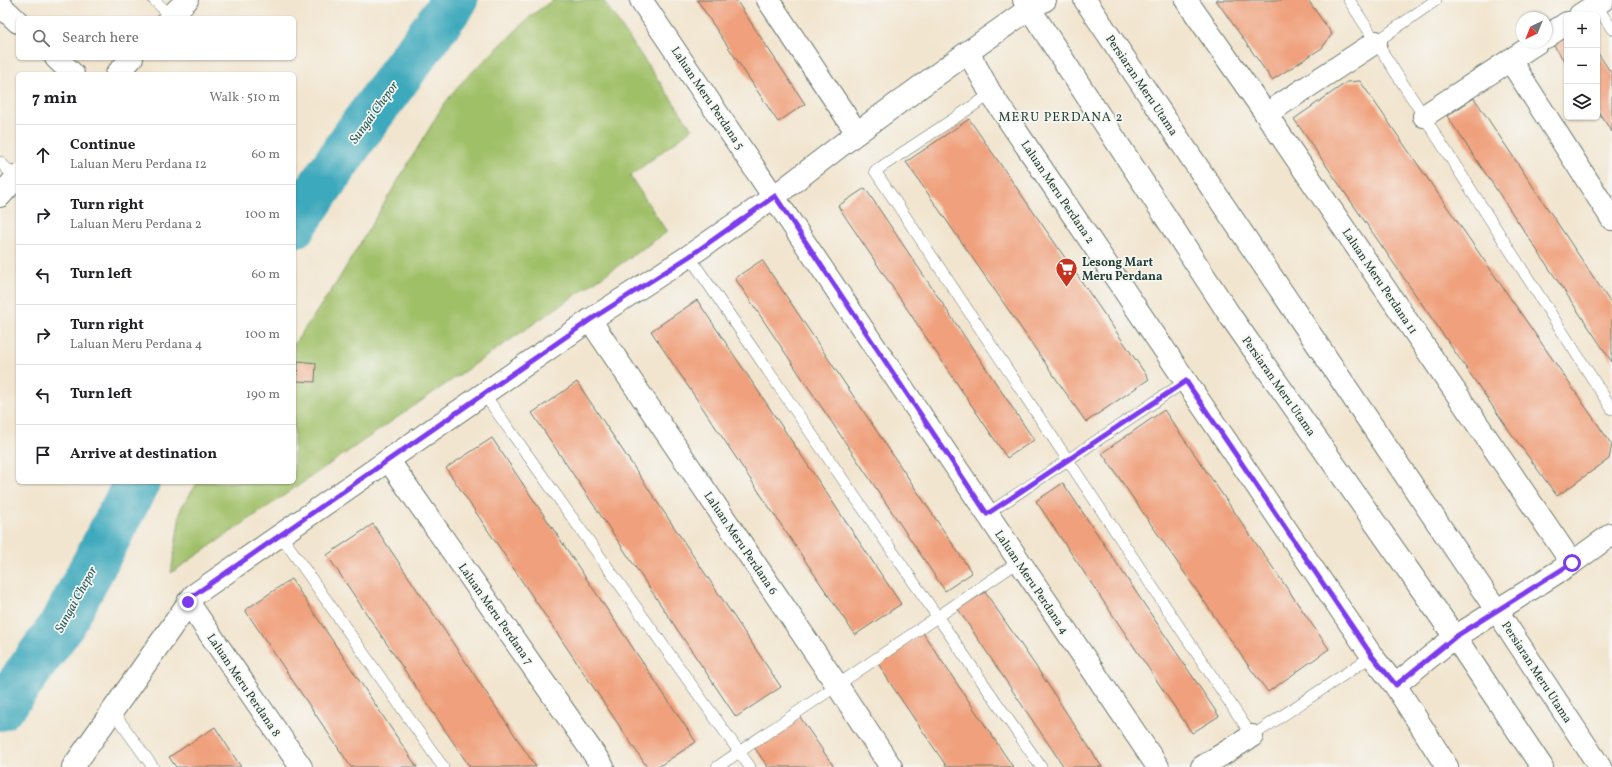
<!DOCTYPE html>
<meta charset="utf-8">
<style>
:root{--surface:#fff;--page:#f2f2f2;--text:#202124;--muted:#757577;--line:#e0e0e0}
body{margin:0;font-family:Vollkorn,serif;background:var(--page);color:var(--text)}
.controls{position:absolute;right:12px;top:12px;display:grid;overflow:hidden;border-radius:6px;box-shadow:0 1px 3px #0004}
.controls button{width:36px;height:36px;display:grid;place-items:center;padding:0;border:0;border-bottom:1px solid var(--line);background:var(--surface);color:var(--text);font:20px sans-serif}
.compass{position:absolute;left:1516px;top:12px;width:36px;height:36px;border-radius:50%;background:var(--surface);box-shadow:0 1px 3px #0004;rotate:223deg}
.stop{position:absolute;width:12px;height:12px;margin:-9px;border:3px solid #7c3aed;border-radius:50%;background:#fff}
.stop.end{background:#7c3aed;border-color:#fff;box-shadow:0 1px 4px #0008}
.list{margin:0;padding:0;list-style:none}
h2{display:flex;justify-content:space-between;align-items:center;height:52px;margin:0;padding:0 16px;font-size:17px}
h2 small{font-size:13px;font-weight:400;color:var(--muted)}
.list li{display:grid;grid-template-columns:26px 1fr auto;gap:12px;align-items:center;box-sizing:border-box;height:60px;padding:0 16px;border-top:1px solid var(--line)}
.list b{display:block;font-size:15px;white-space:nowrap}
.list p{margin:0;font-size:13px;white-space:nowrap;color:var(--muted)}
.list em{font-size:13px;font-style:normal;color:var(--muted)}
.icon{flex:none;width:22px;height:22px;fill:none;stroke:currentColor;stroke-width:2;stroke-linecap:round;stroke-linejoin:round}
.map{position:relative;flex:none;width:1612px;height:767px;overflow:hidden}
.search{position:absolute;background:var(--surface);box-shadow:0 1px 3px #0004;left:16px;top:16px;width:280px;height:44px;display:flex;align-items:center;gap:10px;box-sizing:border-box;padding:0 14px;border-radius:6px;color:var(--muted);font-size:15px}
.panel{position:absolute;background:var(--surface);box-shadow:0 1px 3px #0004;left:16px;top:72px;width:280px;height:412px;border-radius:6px}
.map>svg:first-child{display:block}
</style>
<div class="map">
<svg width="1612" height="767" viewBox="0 0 1612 767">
<rect width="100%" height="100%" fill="#f6f6f2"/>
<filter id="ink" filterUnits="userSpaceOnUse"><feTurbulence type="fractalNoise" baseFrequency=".025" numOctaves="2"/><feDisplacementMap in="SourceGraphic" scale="8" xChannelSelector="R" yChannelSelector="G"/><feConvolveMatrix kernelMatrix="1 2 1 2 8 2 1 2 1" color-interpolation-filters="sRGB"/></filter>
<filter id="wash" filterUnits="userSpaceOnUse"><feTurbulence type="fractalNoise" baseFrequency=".012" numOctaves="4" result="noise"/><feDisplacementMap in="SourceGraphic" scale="16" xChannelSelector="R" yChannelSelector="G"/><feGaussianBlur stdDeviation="0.9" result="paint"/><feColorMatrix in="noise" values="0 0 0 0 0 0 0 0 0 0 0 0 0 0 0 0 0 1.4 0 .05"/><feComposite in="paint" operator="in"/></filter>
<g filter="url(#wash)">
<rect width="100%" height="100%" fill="#f2e5cf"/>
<polygon fill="#a0c068" stroke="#607e4e" points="553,0 603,0 692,129 630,176 667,232 171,573 181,508 198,482 294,482 294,344 335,285 444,104 462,82 532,15"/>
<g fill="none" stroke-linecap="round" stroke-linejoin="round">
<g stroke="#3da9bc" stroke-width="46">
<polyline points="294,225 357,133 455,0"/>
<polyline points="0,708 7,701 64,622 137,482"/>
</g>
</g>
<g id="blocks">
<g fill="#f0a07c">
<polygon points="697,0 736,0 805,104 778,122"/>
<polygon points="1216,0 1308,0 1332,34 1322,48 1272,80"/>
<polygon points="1567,34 1567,65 1552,43"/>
<polygon points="1597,52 1612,74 1612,132 1597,110"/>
<polygon points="1360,81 1612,445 1609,459 1557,496 1511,433 1294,119 1347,82"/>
<polygon points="1474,98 1612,305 1612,362 1447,116"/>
<polygon points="969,119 1149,379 1086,422 906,162"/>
<polygon points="865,188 1034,440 1007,458 838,206"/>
<polygon points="762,260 972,573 945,591 735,278"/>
<polygon points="697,300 901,604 855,635 651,331"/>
<polygon points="298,361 316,363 315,382 297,381"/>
<polygon points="577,382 781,687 736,717 532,413"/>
<polygon points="1164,410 1329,649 1268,692 1250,668 1102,453"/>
<polygon points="492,438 696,742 658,767 647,767 446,468"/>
<polygon points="1063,483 1219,716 1192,733 1036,501"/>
<polygon points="373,524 518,740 536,767 470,767 457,748 327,555"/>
<polygon points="291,579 306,601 417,767 351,767 245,610"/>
<polygon points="985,592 1037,668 1102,767 1064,767 1022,705 958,609"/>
<polygon points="923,633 1013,767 947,767 892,686 878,663"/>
<polygon points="800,717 815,739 834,767 768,767 754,747"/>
<polygon points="215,727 241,767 176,767 169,757"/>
</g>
</g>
</g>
<g filter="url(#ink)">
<use href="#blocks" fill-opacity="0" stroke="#69786a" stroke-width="1"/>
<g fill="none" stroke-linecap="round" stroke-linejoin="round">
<defs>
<g id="lane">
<polyline points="154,0 171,16"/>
<polyline points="1349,0 1612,409"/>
<polyline points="1596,5 1612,29"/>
<polyline points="1376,42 1436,0"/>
<polyline points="991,94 875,171 1252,736 1372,656"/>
<polyline points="0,162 16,178"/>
<polyline points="689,256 1041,767"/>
<polyline points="484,394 750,767"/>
<polyline points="987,514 1186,381"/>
<polyline points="280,534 443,767"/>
<polyline points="113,712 153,767"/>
<polyline points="717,767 1018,562"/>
</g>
<g id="street">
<path d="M641 0C815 255 984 513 1158 767"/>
<polyline points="768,0 857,133"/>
<polyline points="1186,0 1266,114 1572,563"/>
<polyline points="0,5 18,22"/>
<polyline points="1580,15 1603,0"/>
<polyline points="169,18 187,0"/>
<polyline points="1546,37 1567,23"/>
<polyline points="968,52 991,94 1372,656 1395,685 1447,767"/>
<polyline points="56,58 73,74"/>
<polyline points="1510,60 1612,219"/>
<polyline points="117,74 132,58"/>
<polyline points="1266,114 1376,42"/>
<polyline points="1424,116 1538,42"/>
<polyline points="0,196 18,176"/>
<polyline points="590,320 837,685 891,767"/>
<polyline points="389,461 603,767"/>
<polyline points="188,602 301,767"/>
<polyline points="1395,685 1455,637 1572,563 1612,534"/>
<polyline points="73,767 194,595 590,320 689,256 775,196 857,133 968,52 1029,9 1045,0"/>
<polyline points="1202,767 1252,736"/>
</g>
<g id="secondary">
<polyline points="1024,0 1231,317 1455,637 1542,767"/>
<polyline points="1085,0 1497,611 1600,767"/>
</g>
</defs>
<use href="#lane" stroke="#69786a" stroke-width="12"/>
<use href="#street" stroke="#69786a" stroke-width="24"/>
<use href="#secondary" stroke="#69786a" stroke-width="24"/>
<use href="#lane" stroke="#fff" stroke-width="11"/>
<use href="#street" stroke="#fff" stroke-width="22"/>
<use href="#secondary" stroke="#fff" stroke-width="22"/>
</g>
</g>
<g fill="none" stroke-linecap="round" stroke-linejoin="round" filter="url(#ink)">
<polyline stroke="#7c3aed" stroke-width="5" points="188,602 194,595 590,320 690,256 775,196 987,514 1186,381 1372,656 1396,685 1455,637 1572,563"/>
</g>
<defs>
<symbol id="supermarket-pin" viewBox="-11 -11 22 30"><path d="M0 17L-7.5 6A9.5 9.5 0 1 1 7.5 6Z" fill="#c8321e" stroke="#f6f6f2"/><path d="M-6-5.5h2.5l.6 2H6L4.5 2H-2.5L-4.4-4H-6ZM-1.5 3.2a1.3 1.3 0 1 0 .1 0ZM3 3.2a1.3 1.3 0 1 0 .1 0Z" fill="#fff"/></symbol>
</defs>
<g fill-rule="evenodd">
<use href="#supermarket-pin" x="1054" y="256" width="25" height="34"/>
</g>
<g text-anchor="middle" stroke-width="3.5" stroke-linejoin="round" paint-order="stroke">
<g font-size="12" fill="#1f3d34" stroke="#f6f6f2">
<text transform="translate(1142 85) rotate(56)" y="4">Persiaran Meru Utama</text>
<text transform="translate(708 98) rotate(56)" y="4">Laluan Meru Perdana 5</text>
<text transform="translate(1058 192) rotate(56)" y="4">Laluan Meru Perdana 2</text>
<text transform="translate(1380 281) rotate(56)" y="4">Laluan Meru Perdana 11</text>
<text transform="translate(1279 386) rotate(55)" y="4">Persiaran Meru Utama</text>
<text transform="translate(741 543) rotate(56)" y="4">Laluan Meru Perdana 6</text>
<text transform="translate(1032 582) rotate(56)" y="4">Laluan Meru Perdana 4</text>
<text transform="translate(496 614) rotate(55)" y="4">Laluan Meru Perdana 7</text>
<text transform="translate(1537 672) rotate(57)" y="4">Persiaran Meru Utama</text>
<text transform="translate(244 685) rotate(56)" y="4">Laluan Meru Perdana 8</text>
</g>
<g font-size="12" font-weight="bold" fill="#1f3d34" stroke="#f6f6f2" text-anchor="start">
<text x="1082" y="266">Lesong Mart<tspan x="1082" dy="14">Meru Perdana</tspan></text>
</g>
<g font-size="13" font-style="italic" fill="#285d5d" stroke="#f6f6f2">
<text transform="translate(373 112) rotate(-54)" y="5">Sungai Chepor</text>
<text transform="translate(75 599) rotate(-61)" y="5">Sungai Chepor</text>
</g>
<g font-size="13" letter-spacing="1" fill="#1f3d34" stroke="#f6f6f2">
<text x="1061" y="121">MERU PERDANA 2</text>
</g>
</g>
</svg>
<div class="controls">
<button>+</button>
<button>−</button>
<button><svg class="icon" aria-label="layers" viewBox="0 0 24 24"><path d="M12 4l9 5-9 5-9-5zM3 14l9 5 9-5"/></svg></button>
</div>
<svg class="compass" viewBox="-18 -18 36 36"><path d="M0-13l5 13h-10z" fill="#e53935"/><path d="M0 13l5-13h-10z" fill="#757577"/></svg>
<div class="stop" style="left:1572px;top:563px"></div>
<div class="stop end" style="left:188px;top:602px"></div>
<div class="search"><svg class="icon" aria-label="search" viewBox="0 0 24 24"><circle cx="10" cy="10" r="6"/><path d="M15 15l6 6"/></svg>Search here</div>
<section class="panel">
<h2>7 min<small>Walk · 510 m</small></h2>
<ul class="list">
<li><svg class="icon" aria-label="ahead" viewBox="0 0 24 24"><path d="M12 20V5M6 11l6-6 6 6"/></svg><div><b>Continue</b><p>Laluan Meru Perdana 12</p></div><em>60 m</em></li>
<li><svg class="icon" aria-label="right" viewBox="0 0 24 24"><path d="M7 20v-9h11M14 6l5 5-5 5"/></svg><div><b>Turn right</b><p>Laluan Meru Perdana 2</p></div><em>100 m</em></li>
<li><svg class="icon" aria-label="left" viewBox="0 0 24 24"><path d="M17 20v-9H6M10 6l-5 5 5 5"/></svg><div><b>Turn left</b></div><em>60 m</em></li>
<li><svg class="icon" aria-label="right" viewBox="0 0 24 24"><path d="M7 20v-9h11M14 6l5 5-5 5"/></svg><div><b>Turn right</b><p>Laluan Meru Perdana 4</p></div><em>100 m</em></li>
<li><svg class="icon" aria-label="left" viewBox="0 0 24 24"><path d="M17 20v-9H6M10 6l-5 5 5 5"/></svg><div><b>Turn left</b></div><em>190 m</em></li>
<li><svg class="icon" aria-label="arrive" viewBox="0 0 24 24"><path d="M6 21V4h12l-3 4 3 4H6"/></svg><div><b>Arrive at destination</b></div></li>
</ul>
</section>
</div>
